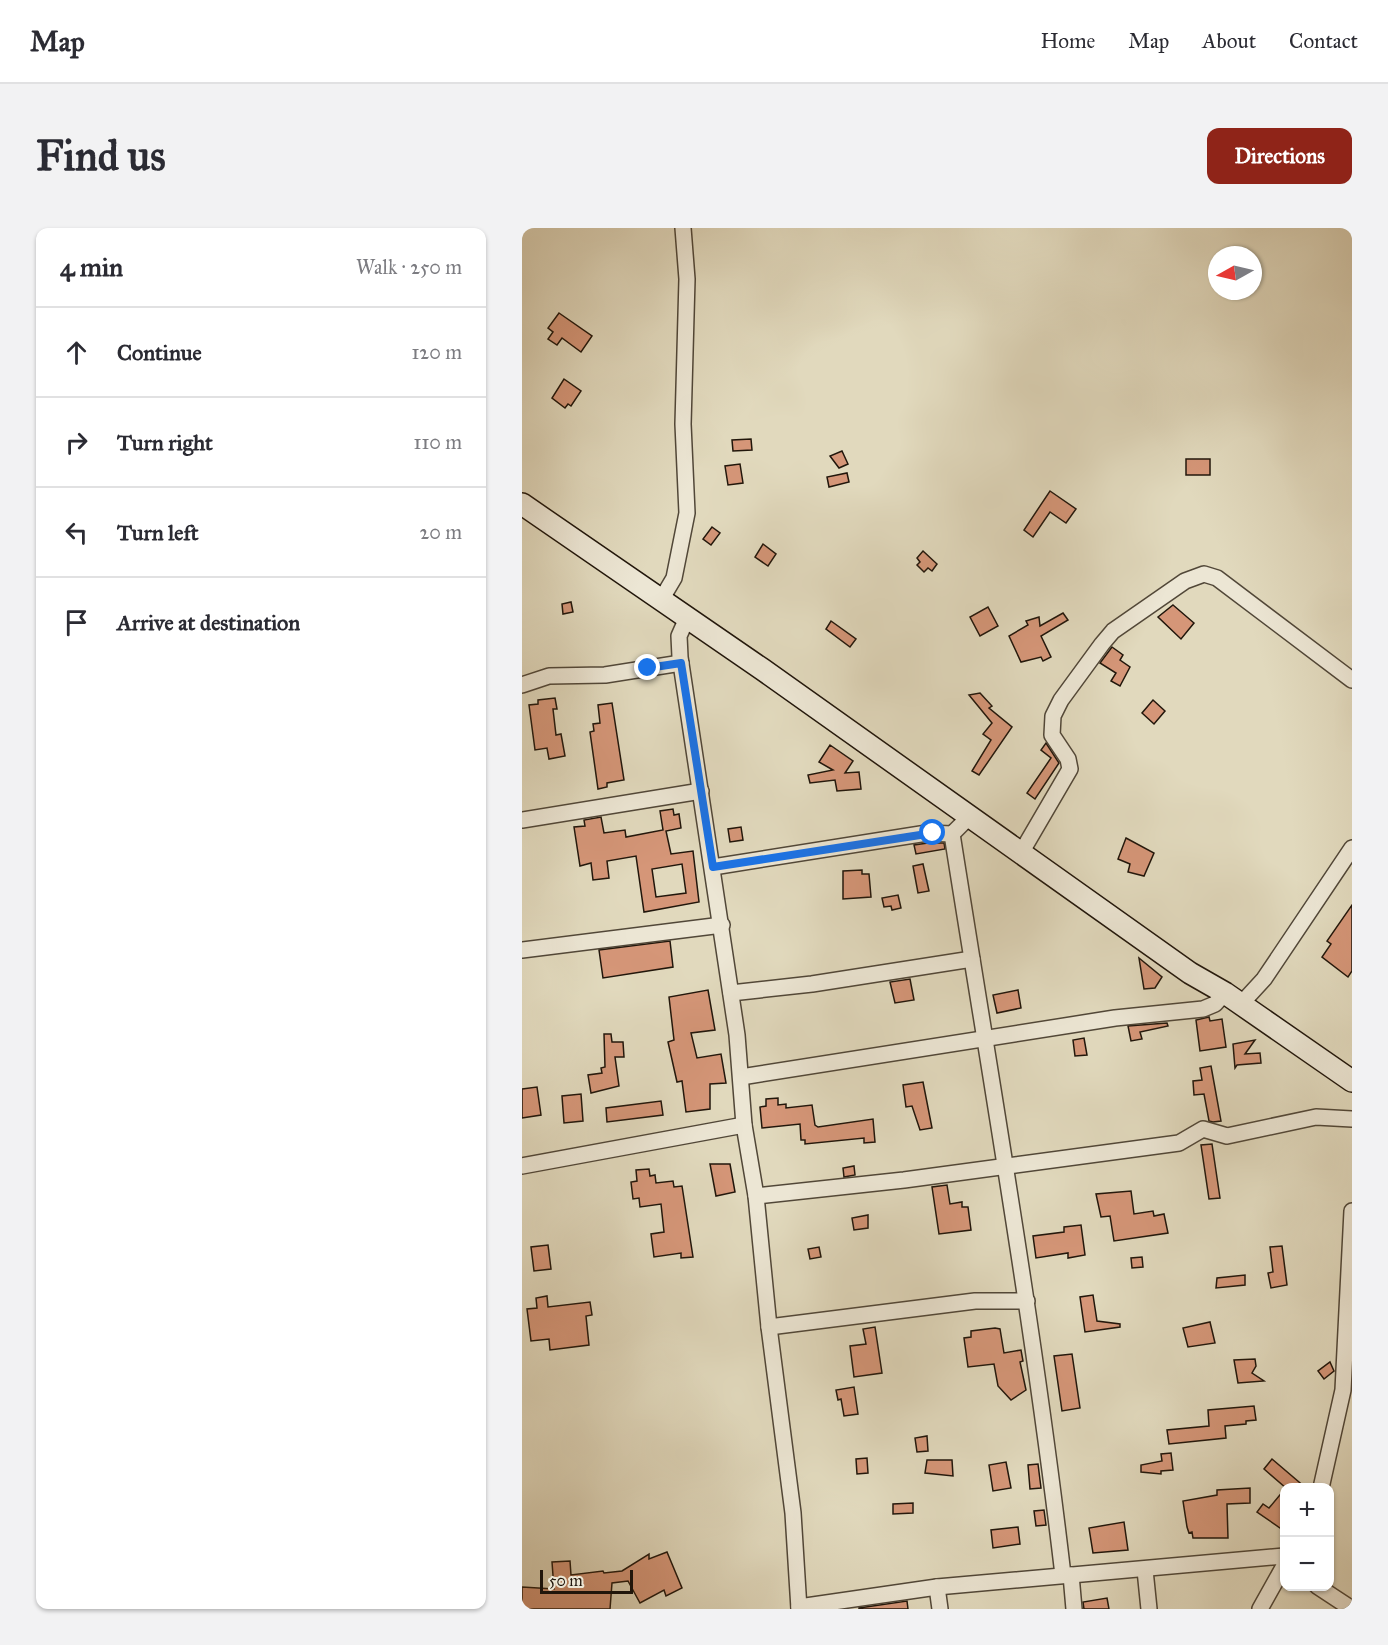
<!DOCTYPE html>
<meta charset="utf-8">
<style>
:root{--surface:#fff;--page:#f2f2f3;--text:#2b2b33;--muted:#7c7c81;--line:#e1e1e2;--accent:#8f2418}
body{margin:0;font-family:"IM FELL Great Primer",serif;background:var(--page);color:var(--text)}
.controls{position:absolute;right:18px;bottom:18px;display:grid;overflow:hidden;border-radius:12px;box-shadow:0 2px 4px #0004}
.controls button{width:54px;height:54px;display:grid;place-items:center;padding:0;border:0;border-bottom:2px solid var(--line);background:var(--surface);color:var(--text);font:30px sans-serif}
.compass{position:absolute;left:686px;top:18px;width:54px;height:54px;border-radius:50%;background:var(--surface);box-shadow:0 2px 4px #0004;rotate:262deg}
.scale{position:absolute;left:18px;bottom:15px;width:93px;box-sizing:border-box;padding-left:6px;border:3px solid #21160b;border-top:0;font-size:16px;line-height:21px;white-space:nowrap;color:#21160b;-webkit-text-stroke:4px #ece6d4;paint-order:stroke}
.stop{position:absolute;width:18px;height:18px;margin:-14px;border:4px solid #1a73e8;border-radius:50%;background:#fff}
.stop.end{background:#1a73e8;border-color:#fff;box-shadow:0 2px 6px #0008}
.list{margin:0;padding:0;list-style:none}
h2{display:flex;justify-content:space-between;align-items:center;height:78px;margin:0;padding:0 24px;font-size:26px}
h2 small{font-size:20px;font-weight:400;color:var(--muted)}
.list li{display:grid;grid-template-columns:39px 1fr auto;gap:18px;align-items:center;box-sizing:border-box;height:90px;padding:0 24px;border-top:2px solid var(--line)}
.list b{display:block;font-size:22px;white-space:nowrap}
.list em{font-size:20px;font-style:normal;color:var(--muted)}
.icon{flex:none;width:33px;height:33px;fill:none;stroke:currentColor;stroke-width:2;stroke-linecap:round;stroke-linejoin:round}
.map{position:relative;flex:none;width:830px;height:1381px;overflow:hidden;border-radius:12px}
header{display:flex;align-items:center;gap:36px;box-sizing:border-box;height:84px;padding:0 30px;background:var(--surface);border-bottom:2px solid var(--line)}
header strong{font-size:28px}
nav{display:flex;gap:33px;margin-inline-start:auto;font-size:21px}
.intro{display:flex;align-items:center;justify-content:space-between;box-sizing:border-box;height:144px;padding:0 36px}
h1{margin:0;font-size:42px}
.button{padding:15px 27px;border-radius:12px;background:var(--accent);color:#fff;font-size:21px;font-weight:700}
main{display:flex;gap:36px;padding:0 36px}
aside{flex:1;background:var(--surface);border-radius:12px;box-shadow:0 2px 4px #0004}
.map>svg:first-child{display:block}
</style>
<header>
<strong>Map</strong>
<nav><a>Home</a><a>Map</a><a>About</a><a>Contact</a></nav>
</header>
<div class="intro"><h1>Find us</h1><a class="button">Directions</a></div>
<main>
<aside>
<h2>4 min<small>Walk · 250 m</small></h2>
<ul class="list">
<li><svg class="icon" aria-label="ahead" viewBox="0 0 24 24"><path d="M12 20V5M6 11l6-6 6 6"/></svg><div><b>Continue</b></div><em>120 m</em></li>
<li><svg class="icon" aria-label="right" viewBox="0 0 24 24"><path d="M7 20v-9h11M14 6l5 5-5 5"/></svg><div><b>Turn right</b></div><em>110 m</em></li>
<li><svg class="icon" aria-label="left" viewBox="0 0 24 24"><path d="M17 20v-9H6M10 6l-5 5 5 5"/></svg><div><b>Turn left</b></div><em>20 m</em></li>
<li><svg class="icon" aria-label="arrive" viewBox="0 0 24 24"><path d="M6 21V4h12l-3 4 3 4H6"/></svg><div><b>Arrive at destination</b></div></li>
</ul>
</aside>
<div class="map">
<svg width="830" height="1381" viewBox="0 0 830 1381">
<rect width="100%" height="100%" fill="#e1d9bd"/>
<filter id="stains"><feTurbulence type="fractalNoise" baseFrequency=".00333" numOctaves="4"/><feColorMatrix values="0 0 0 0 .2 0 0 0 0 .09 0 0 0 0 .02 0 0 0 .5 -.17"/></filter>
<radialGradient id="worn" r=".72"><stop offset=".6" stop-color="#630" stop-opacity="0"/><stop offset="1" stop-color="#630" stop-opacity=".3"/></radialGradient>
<g fill="#d59678" stroke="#21160b" stroke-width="1.5" fill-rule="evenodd">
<polygon points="37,85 70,108 59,124 40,110 35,117 26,111 31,104 26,100"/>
<polygon points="42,151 59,163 49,178 46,176 43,180 30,170"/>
<polygon points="229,211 230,222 211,223 210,212"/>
<polygon points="320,223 326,236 317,240 308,228"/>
<rect x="664" y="231" width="24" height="16"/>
<polygon points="218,236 221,255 206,257 203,238"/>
<polygon points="325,245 327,254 307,259 305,249"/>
<polygon points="528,263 554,281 544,295 528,284 511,309 502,302"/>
<polygon points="190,299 198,305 189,317 181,311"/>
<polygon points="241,316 254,326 246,338 233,329"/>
<polygon points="401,323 415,336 410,343 406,340 402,344 395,337 398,334 395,330"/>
<polygon points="49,374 51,384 41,386 40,376"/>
<polygon points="651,377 672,395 659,411 636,389"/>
<polygon points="466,379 476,398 458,408 448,389"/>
<polygon points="541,385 546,392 519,408 529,429 521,433 519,429 499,434 487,408 506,397 504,393 517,389 518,398"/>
<polygon points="309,393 334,411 328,419 304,401"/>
<polygon points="590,419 601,427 598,432 608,439 598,458 589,453 594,445 578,435"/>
<polygon points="458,465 470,478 467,480 490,499 457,547 450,543 469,512 461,506 470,495 447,467"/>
<polygon points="33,470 35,481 31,481 34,507 39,506 43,528 27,531 25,520 13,522 7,477 16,476 16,472"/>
<polygon points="631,472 643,483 632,496 620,485"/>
<polygon points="90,475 102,552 85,555 85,559 76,561 68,504 72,503 71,496 78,495 76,477"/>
<polygon points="524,515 537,535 513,571 505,565 529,530 519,522"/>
<polygon points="308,517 331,533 323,545 337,544 339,561 315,563 313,552 288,555 286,547 311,542 297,534"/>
<path d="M151 581 152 587 157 586 159 600 144 603 149 626 171 623 177 674 122 684 114 628 85 633 87 650 71 652 69 635 58 638 52 599 63 598 62 592 79 589 82 605 103 602 104 609 141 602 138 583ZM160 636 164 665 134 669 130 641Z"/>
<polygon points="219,599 221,612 208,614 206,601"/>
<polygon points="604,610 632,625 622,648 606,644 608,636 596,631"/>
<polygon points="406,615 422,615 423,621 394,626 392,617"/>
<polygon points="401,636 407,663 396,665 391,638"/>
<polygon points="340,642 340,646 347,646 349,669 321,671 321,643"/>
<polygon points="376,667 379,680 370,682 369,678 362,679 360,670"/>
<polygon points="830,677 830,743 826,749 800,729 809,716 805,713"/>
<polygon points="148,713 151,739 81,750 77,722"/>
<polygon points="617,730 640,749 633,760 622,761"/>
<polygon points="388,751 392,772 373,775 368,754"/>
<polygon points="186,762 193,802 169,805 175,830 199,826 204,855 188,856 188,881 164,884 160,853 155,854 146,814 152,812 147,769"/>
<polygon points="496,762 499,780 475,785 471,767"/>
<polygon points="687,789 688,793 700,791 704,819 678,823 674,792"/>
<polygon points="645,795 646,798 618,804 620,811 609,813 606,798"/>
<polygon points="82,806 89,806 90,814 101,814 102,829 93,829 97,858 69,865 66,847 80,845 79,840 83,839"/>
<polygon points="562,810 565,827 553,828 551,812"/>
<polygon points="733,812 723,826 738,825 739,835 715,837 713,840 711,816"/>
<polygon points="689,838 699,893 691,894 687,893 682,866 672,867 671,853 680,852 678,840"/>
<polygon points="401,854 410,900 398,902 390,878 384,879 381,857"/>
<polygon points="15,859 19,887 0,890 0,861"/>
<polygon points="59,866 61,893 42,895 40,868"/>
<polygon points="256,870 256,877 264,876 264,880 290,877 293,897 296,899 351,891 353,914 342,915 342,910 283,916 283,912 279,912 278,896 240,900 238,879 244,878 244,871"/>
<polygon points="139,873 141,887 85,894 84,880"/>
<polygon points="690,916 698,970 687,971 679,917"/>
<polygon points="188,936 208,936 213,964 194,968"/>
<polygon points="332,938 333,947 322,949 321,940"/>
<polygon points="127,941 128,948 133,947 134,955 151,953 152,959 160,958 171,1029 159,1030 159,1025 132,1029 129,1006 142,1004 139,976 118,979 117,970 111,971 109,954 115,953 114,942"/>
<polygon points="425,957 428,976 440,974 440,979 446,979 449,1002 417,1006 410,959"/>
<polygon points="609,963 612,986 631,983 632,988 642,986 646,1005 592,1013 588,988 579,989 574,966"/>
<polygon points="346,987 346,1000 332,1002 330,990"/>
<polygon points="559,997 563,1027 546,1030 546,1025 514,1030 511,1008 542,1004 542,999"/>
<polygon points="26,1017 29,1041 12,1043 9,1019"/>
<polygon points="760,1018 765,1057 749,1060 746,1045 751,1044 748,1019"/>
<polygon points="297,1019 299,1029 288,1031 286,1021"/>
<polygon points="620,1029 621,1039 610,1040 609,1030"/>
<polygon points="723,1047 723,1057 694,1060 695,1050"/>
<polygon points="571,1067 575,1093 598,1096 598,1099 563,1104 558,1069"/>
<polygon points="25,1068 26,1079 68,1074 70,1087 64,1088 67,1117 28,1122 27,1111 9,1113 5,1081 15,1080 14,1070"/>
<polygon points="688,1094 693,1115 666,1119 661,1100"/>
<polygon points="353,1099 360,1145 332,1149 328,1118 344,1116 341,1101"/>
<polygon points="473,1100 478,1101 482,1125 499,1122 501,1133 498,1134 504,1162 489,1172 476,1158 472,1136 446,1139 442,1110 449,1109 449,1103"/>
<polygon points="550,1126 558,1180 540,1183 532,1128"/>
<polygon points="733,1131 734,1138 730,1145 742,1153 716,1155 712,1132"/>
<polygon points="808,1134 812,1143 802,1151 796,1143"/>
<polygon points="332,1159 336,1186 322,1188 319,1171 316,1172 314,1162"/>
<polygon points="732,1178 734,1192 724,1193 724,1196 703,1198 704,1210 647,1216 645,1202 687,1198 686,1182"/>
<polygon points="405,1208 406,1223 395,1224 393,1210"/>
<polygon points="649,1225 651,1242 639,1243 639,1246 619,1244 619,1237 640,1233 639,1226"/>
<polygon points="345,1230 346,1245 335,1246 334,1231"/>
<polygon points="750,1231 784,1260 764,1260 742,1241"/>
<polygon points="405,1232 430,1232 431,1248 403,1245"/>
<polygon points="484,1234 489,1260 471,1263 467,1237"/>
<polygon points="516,1236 519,1260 508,1261 506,1237"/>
<polygon points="728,1260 728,1275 705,1276 706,1310 671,1310 670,1304 667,1305 665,1299 661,1273 695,1267 695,1262"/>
<polygon points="762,1262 762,1295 758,1300 735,1284 741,1276 747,1280"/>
<polygon points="391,1275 391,1285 371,1286 371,1276"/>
<polygon points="522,1282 524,1297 514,1298 512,1283"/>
<polygon points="602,1294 606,1322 571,1325 567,1300"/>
<polygon points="496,1299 498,1316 471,1320 469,1302"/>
<polygon points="145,1324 160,1360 144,1368 142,1362 118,1375 106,1353 90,1355 88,1381 0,1381 0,1359 32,1361 30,1334 48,1333 49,1347 81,1343 82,1345 100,1343 127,1326 127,1331"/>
<polygon points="585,1370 587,1381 562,1381 561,1374"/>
<polygon points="385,1373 386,1381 337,1381 337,1380"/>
</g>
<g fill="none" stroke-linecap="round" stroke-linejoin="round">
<defs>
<g id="street">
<polyline points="139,372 152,350 165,285 161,196 165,51 161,0"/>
<polyline points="165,390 157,408 158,429 215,807 222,897 234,968 247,1099 271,1285 277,1381"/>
<polyline points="0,457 27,448 83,447 159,435"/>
<polyline points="0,592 179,563"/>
<path d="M430 606C469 853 512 1099 541 1347"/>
<polyline points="499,625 548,541 546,531 530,507 531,488 539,472 580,416 591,403 663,353 682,346 695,350 830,452"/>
<polyline points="191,639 405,605 430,606 448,588"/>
<polyline points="0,722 200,697"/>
<polyline points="209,765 290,756 450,731"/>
<polyline points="719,776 742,751 830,620"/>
<polyline points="219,849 593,790 681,781 693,776 703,765"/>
<polyline points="0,938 222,897"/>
<polyline points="234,968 382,952 657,915 681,901 705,908 794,889 830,891"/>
<polyline points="247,1099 453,1073 505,1073"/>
<polyline points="799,1260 821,1162 830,983"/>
<polyline points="623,1342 627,1381"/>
<polyline points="549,1347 552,1381"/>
<polyline points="795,1358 830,1381"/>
<polyline points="415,1359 418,1381"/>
<polyline points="277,1379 415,1359 762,1328"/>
<polyline points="738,1381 762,1338"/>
</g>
<polyline id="secondary" points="0,276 240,441 668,745 703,765 830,853"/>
</defs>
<use href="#street" stroke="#514738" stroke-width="18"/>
<use href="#secondary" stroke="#21160b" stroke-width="24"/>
<use href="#street" stroke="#ece6d4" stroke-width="15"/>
<use href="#secondary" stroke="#ece6d4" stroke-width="21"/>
</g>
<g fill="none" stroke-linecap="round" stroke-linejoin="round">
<polyline stroke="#1a73e8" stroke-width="8" points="126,440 159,435 191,639 411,605"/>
</g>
<rect width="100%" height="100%" filter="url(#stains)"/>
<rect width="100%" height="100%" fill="url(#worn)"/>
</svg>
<div class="controls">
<button>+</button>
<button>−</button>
</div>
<svg class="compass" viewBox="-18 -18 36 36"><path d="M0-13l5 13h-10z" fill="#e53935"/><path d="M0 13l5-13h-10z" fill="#7c7c81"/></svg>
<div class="scale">50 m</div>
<div class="stop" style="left:411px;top:605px"></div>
<div class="stop end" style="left:126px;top:440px"></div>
</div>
</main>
